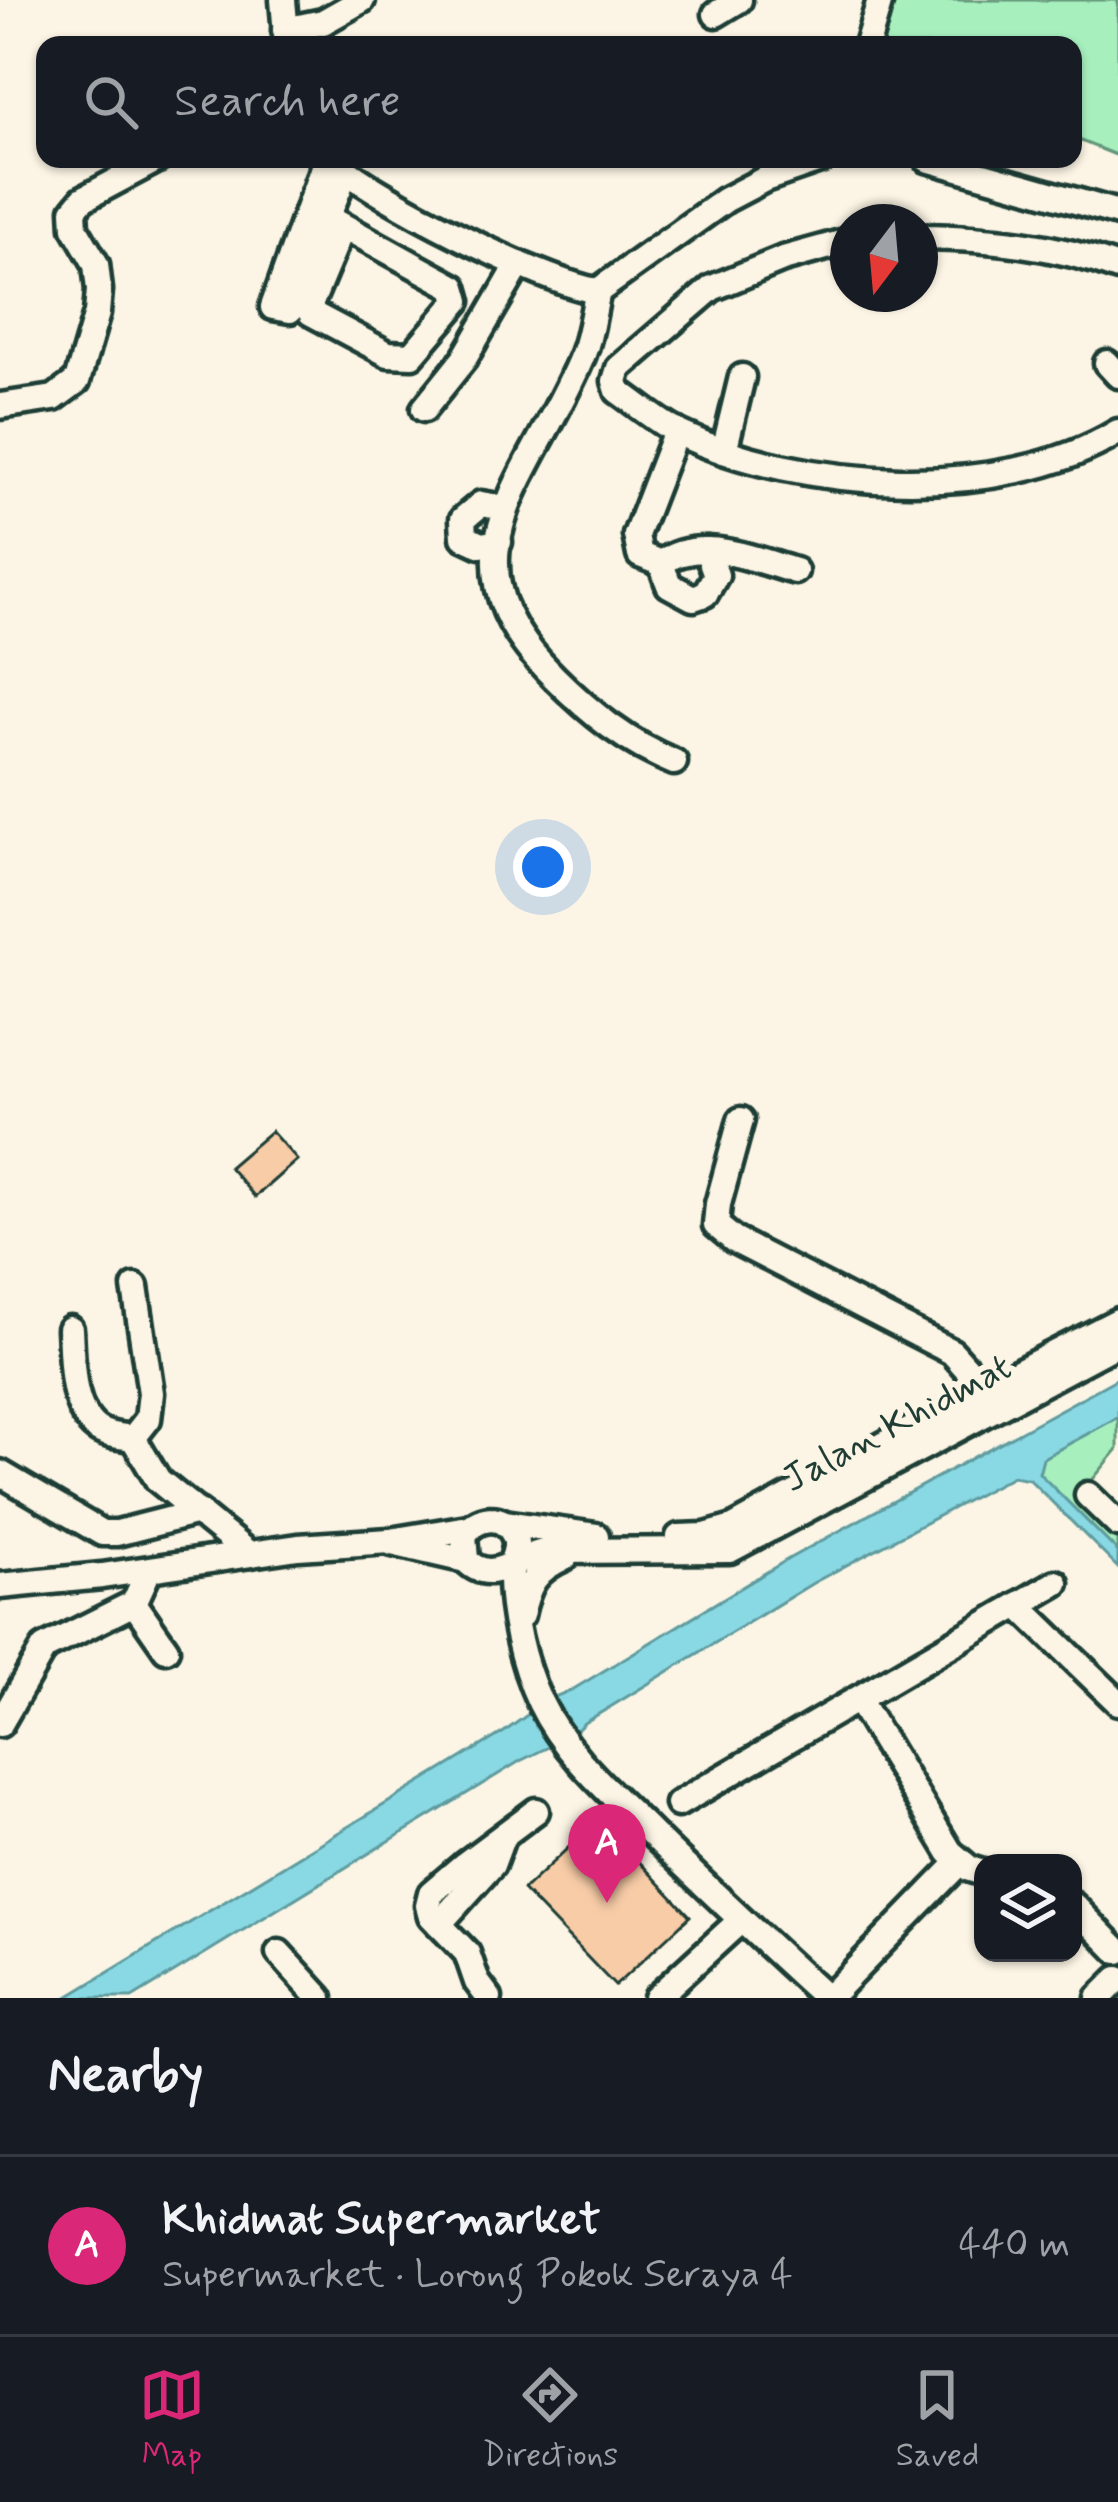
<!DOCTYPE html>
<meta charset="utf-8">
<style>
:root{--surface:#171b24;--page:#20242c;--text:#f1f3f6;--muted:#9ea1a6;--line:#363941;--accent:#db2777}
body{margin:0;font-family:Mynerve,sans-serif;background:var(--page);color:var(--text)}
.controls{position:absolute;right:36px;bottom:36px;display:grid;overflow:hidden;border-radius:24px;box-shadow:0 3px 9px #0004}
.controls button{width:108px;height:108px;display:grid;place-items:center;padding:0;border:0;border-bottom:3px solid var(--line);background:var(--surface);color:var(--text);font:60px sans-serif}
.compass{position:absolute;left:830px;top:204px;width:108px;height:108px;border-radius:50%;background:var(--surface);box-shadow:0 3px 9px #0004;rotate:196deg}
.you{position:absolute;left:543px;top:867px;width:42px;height:42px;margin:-30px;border:9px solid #fff;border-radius:50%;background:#1a73e8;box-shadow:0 0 0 18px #1a73e833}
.badge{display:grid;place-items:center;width:78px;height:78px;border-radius:50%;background:var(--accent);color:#fff;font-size:39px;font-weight:700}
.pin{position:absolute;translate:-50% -99px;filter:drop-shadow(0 3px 6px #0008)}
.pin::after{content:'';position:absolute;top:63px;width:42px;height:36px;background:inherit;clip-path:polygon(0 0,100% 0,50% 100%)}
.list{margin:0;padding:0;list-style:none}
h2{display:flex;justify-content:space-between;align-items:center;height:156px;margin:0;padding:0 48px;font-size:51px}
h2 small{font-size:39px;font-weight:400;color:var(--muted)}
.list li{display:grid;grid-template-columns:78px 1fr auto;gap:36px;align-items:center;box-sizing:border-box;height:180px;padding:0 48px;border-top:3px solid var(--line)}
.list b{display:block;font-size:45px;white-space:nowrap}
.list p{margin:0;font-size:39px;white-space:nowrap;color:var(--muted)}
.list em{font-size:39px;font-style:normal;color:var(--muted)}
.icon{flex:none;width:66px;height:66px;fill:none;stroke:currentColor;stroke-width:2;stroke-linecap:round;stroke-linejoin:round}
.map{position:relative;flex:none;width:1118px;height:1998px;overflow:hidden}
.search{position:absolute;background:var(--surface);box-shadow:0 3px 9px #0004;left:36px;right:36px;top:36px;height:132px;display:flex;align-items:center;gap:30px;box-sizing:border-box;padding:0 42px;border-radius:24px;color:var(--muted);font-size:45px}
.sheet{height:336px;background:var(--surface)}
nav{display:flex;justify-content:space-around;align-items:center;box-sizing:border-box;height:168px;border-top:3px solid var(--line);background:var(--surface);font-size:33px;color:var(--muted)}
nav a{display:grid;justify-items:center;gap:6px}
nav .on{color:var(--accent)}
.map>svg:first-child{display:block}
</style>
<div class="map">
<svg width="1118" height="1998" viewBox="0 0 1118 1998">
<rect width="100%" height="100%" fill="#fcf5e5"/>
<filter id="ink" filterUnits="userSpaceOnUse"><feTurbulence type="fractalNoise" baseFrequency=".00833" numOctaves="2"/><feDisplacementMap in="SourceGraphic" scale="24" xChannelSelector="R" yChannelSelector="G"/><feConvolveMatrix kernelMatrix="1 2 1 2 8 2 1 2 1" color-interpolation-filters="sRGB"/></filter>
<g filter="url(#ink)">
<g fill="#a7f0be" stroke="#639679" stroke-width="3">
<polygon points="894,0 1118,0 1118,156 1073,138 1073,45 883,45"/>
<polygon points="1118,1417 1118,1449 1079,1496 1118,1534 1118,1552 1039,1474 1043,1458"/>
</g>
<polygon fill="#89d9e4" stroke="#5f9b9e" stroke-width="3" points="1118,1378 1118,1417 1043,1458 1039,1473 1118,1552 1118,1568 1029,1479 1013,1476 813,1583 584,1723 571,1736 520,1761 132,1998 66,1998 504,1732 549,1699 572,1690 790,1558"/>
<g fill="#f8cca7" stroke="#1f3d34" stroke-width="3">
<polygon points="271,1131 297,1160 255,1197 229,1167"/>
<polygon points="599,1819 690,1916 615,1986 523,1890"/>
</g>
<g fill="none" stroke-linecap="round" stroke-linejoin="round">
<defs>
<g id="minor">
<polyline points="283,0 287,45"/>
<polyline points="716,14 739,0"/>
<polyline points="285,30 323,22 362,0"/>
<polyline points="867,45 880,0"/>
<polyline points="326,159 273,307 290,310 346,171"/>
<path d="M332 159C370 196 545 284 598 291L725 200 765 179 823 159"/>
<polyline points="927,159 1118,213"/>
<path d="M327 217C369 240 411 264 454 287L458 301 412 355 388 354 311 313 310 305 343 226"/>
<path d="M920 237C988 238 1054 244 1118 268"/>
<path d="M848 241 783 259 712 288 619 368 615 381 618 391C638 405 658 422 679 433 800 491 1001 503 1118 432"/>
<path d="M598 291C593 311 591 334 583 354 534 476 431 556 554 677 590 713 627 743 674 762"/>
<polyline points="1107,363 1118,375"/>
<polyline points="0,406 54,398 77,381 97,313 99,290 96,264 75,228 74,210 83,199 158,159"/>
<polyline points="424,409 464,359 519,264"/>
<path d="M676 431 636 535 640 555 661 563C700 535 753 559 795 571"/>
<polyline points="724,451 742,377"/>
<polyline points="499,542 481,545 464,537 463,519 481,504 505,508"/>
<polyline points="661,563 669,585 693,598 705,594 716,575 707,550"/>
<polyline points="741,1120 718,1204 716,1225 734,1240 952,1352 985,1389"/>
<polyline points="135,1287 151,1393 148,1419 133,1438 158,1480 249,1554"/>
<path d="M70 1329C72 1359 70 1408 96 1428 106 1436 122 1436 133 1438"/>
<polyline points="0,1473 102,1533 117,1533 199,1512"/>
<polyline points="1088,1495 1118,1524"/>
<polyline points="504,1523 596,1536"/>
<polyline points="679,1537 705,1536 733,1528 985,1389 1118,1321"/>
<polyline points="392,1543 466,1560"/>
<polyline points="0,1586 102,1576 298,1547 390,1541 468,1528"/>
<polyline points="134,1603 166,1649"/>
<polyline points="1018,1605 1118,1702"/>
<path d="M521 1615C528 1584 535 1570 565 1557"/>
<polyline points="858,1699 950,1852 970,1869 983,1873"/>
<polyline points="0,1724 44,1648 134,1603 149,1570"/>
<polyline points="678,1804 1056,1583"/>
<polyline points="1073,1905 1118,1951"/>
<polyline points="439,1924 492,1865 502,1838"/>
<polyline points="279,1953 320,1998"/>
<polyline points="489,1998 477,1982 467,1953 431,1916 428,1905 431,1893 465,1864 536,1811"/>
<polyline points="656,1998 741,1920"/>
<path d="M826 1998C767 1944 709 1890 652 1834 611 1793 566 1756 540 1702 522 1664 510 1611 511 1570 511 1558 520 1548 514 1535 503 1511 476 1517 464 1535L466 1560C491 1587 518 1556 547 1551L730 1550 1118 1343"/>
<polyline points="828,1998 960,1862"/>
<polyline points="1099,1998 1118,1979"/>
</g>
</defs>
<use href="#minor" stroke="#1f3d34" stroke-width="33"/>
<use href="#minor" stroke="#fcf5e5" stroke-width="24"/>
</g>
</g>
<g text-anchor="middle" stroke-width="12" stroke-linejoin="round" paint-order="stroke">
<g font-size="39" fill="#1f3d34" stroke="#fcf5e5">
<text transform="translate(896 1421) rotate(-28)" y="14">Jalan Khidmat</text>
</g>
</g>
</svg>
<div class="controls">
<button><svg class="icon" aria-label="layers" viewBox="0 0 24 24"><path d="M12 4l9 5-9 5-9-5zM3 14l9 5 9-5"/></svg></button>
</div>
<svg class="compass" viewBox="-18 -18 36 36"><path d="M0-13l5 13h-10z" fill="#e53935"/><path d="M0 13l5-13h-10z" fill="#9ea1a6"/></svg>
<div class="you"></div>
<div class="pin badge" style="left:607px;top:1903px">A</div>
<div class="search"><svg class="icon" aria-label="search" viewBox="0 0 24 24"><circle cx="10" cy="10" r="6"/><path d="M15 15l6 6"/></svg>Search here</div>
</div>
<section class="sheet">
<h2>Nearby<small></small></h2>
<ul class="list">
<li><span class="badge">A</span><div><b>Khidmat Supermarket</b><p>Supermarket · Lorong Pokok Seraya 4</p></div><em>440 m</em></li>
</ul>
</section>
<nav>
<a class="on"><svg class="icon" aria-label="map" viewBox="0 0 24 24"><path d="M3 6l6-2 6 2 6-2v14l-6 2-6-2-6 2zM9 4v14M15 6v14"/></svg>Map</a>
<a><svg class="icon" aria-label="directions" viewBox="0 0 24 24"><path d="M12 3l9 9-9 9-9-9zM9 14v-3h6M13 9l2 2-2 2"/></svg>Directions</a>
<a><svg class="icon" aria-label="saved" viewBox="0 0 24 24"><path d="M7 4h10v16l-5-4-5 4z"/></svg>Saved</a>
</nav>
